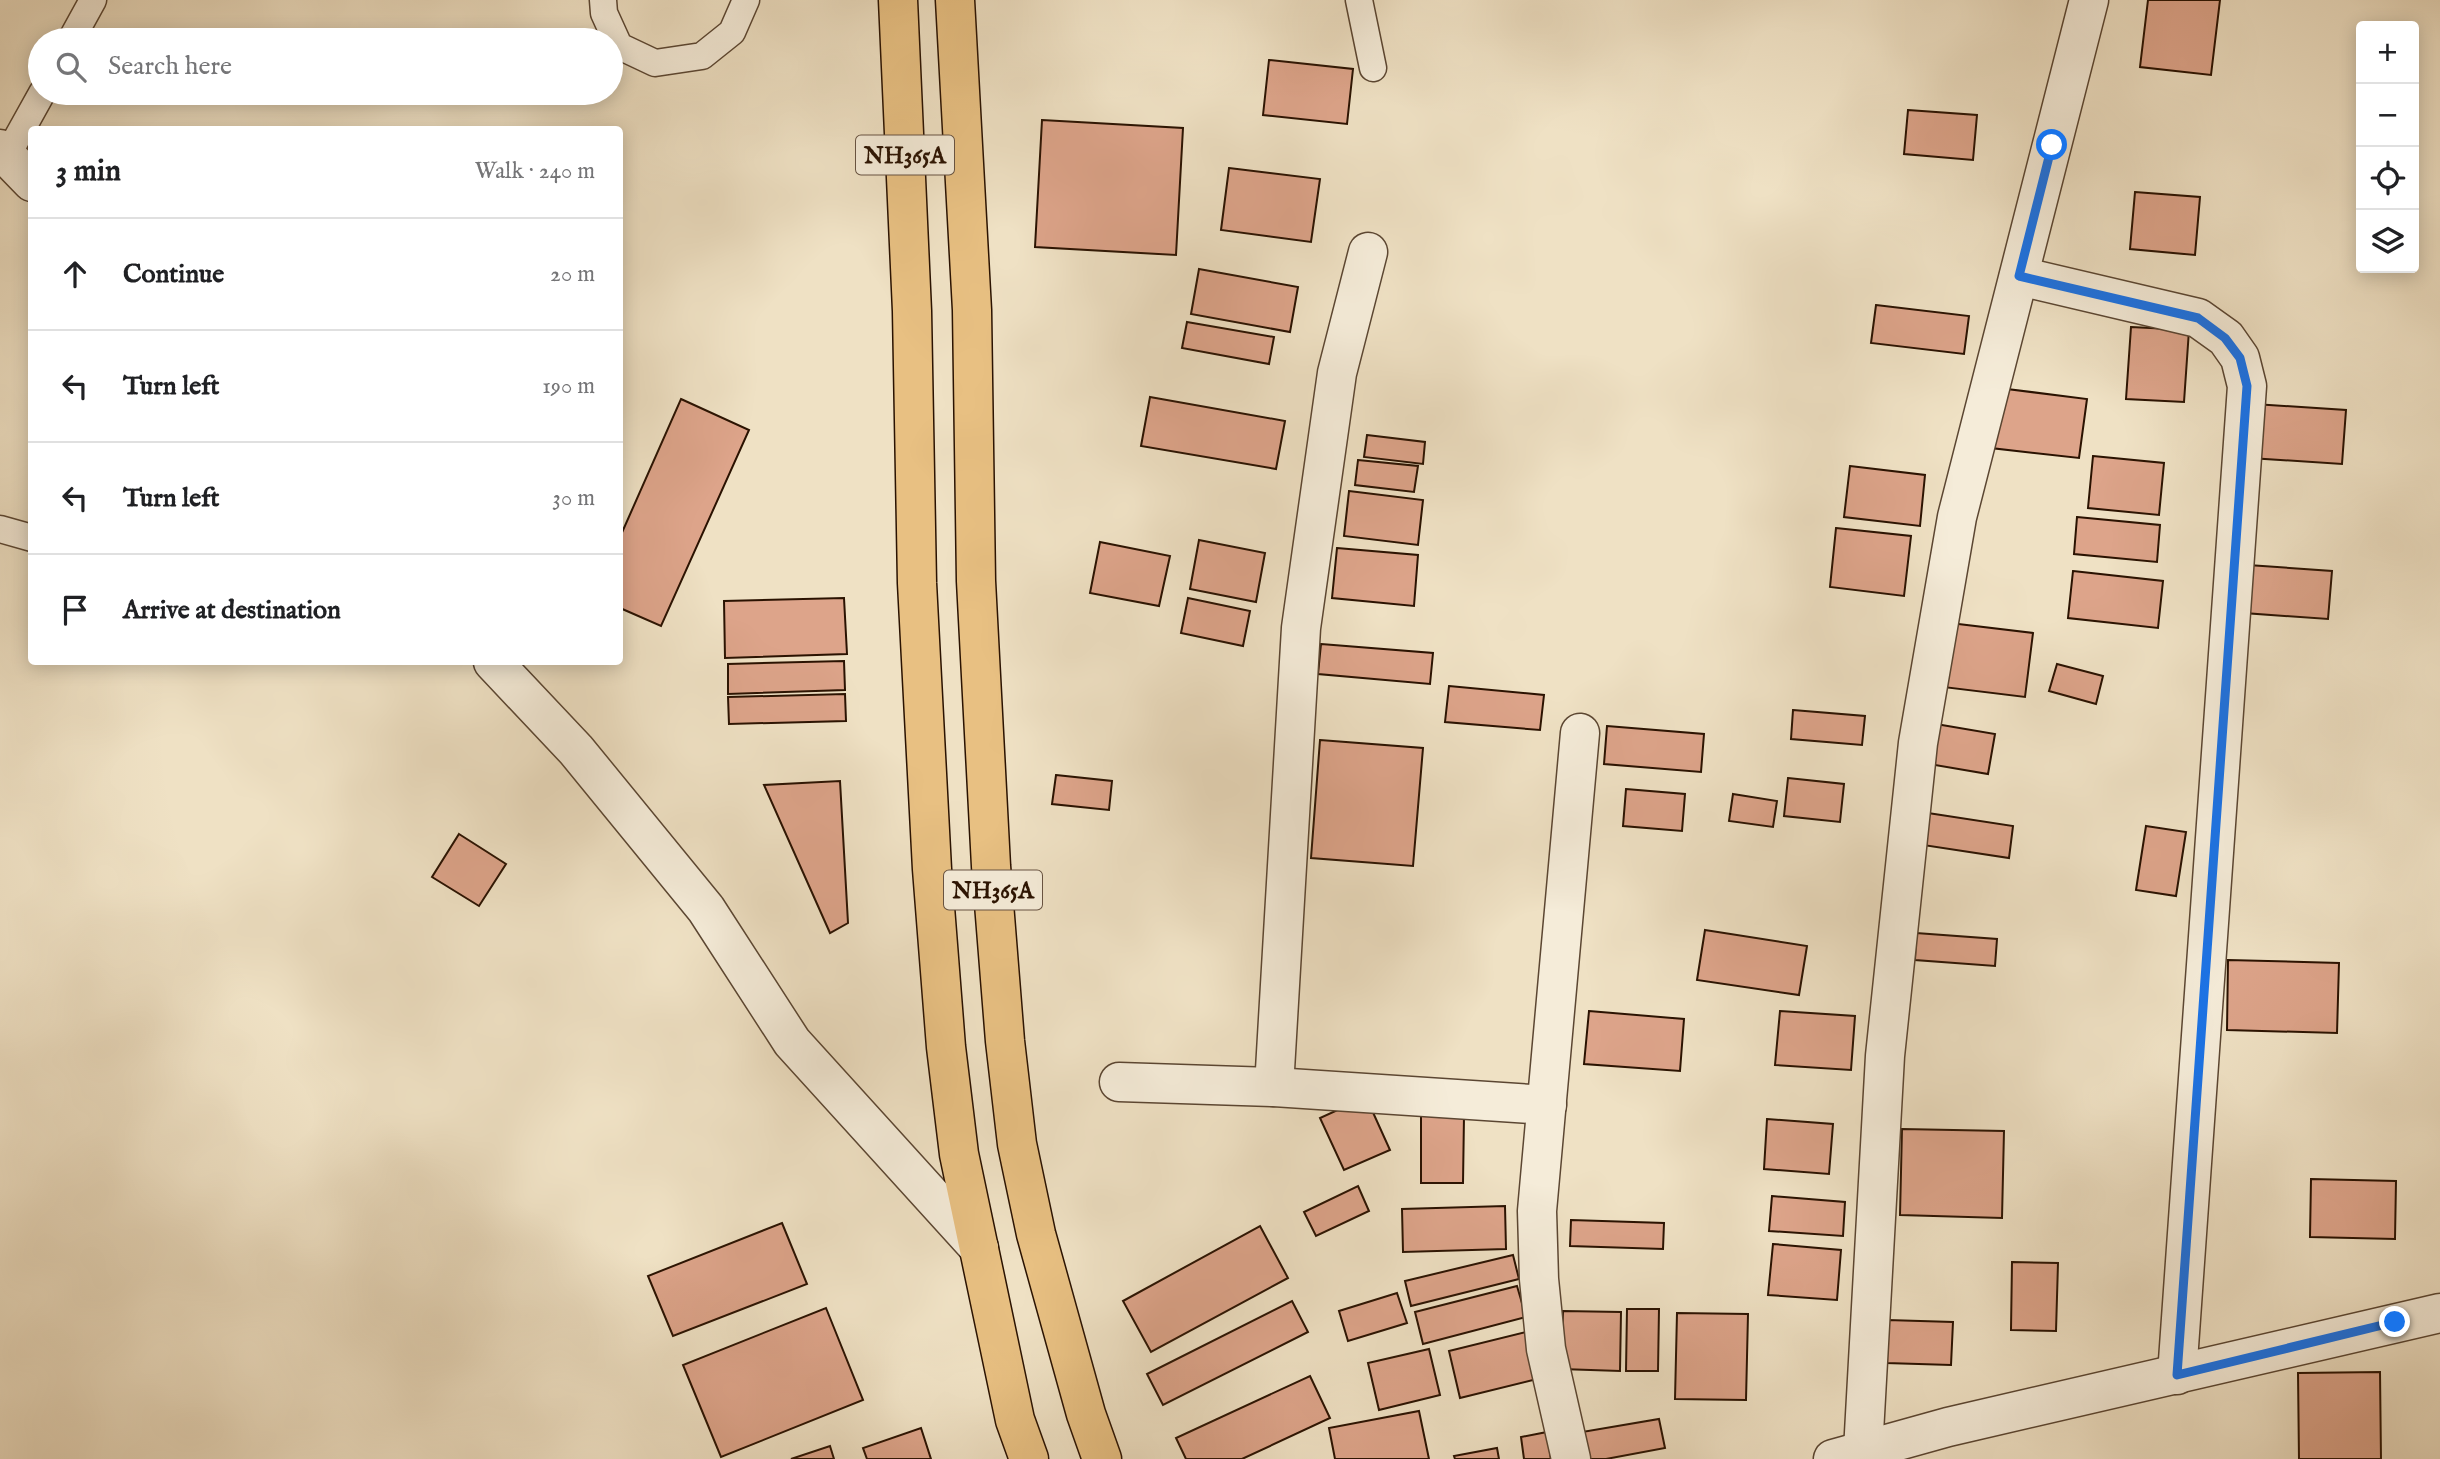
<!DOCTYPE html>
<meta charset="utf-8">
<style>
:root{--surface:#fff;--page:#f2f2f2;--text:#202124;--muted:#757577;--line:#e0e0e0}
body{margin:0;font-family:"IM FELL English",serif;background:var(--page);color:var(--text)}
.controls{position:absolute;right:21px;top:21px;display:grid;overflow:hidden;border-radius:7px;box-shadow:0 4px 18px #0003}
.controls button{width:63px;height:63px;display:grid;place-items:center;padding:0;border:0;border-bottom:2px solid var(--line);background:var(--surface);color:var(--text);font:35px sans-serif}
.stop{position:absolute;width:21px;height:21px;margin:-16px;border:5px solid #1a73e8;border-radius:50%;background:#fff}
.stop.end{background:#1a73e8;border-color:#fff;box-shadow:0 2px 7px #0008}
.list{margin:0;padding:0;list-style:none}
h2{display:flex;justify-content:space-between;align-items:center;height:91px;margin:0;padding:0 28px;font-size:30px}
h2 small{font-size:23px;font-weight:400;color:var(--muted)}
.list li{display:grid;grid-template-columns:46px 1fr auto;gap:21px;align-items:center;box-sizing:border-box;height:112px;padding:0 28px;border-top:2px solid var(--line)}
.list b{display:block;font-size:26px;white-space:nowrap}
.list em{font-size:23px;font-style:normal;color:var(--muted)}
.icon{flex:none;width:38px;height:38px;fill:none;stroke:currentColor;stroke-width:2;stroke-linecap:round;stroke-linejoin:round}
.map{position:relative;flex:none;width:2440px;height:1459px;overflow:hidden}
.search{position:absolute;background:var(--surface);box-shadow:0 4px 18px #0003;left:28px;top:28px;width:595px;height:77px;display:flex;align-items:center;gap:18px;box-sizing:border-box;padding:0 24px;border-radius:38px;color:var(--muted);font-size:26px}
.panel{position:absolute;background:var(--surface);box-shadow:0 4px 18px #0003;left:28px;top:126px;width:595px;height:539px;border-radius:7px}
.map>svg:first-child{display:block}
</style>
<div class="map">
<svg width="2440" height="1459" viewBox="0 0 2440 1459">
<rect width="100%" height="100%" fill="#efe1c4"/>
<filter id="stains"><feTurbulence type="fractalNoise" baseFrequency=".00286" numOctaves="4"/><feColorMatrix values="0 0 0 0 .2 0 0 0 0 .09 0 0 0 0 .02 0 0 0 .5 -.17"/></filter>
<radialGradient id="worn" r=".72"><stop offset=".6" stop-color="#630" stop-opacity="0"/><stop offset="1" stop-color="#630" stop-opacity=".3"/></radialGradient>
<g fill="#dda48a" stroke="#2a1201" stroke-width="2">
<polygon points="2148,0 2220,0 2211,75 2140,67"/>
<polygon points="1269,60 1353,69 1347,124 1263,115"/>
<polygon points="1908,110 1977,115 1973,160 1904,154"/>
<polygon points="1042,120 1183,128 1176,255 1035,247"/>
<polygon points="1229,168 1320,179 1311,242 1221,230"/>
<polygon points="2135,192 2200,197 2195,255 2130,249"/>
<polygon points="1199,269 1298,287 1290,332 1191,314"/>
<polygon points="1876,305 1969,316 1964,354 1871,343"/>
<polygon points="1187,322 1274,337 1269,364 1182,348"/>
<polygon points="2131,327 2189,330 2184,402 2126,399"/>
<polygon points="1999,388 2087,399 2079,458 1991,448"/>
<polygon points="1150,397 1285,421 1276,469 1141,446"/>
<polygon points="681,399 749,430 661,626 620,608 620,537"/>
<polygon points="2254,404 2346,410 2342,464 2250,458"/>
<polygon points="1367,435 1425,442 1423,464 1364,457"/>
<polygon points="2093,456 2164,463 2159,515 2088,508"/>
<polygon points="1358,460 1418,466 1414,492 1355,485"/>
<polygon points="1850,466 1925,475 1920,526 1844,517"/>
<polygon points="1349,491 1423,500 1418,545 1344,536"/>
<polygon points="2077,517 2160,525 2157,562 2074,554"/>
<polygon points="1836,528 1911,536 1904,596 1830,587"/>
<polygon points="1199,540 1265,553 1256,602 1190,589"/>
<polygon points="1100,542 1170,556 1159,606 1090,593"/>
<polygon points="1337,548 1418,555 1414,606 1332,598"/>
<polygon points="2248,565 2332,571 2328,619 2244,613"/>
<polygon points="2073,571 2163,581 2158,628 2068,618"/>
<polygon points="844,598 847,654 725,658 724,601"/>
<polygon points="1188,598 1250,611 1243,646 1181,633"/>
<polygon points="1950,623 2033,633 2025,697 1943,687"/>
<polygon points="1321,644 1433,653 1430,684 1318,674"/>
<polygon points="844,661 845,690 728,694 728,664"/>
<polygon points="2057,664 2103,676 2096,704 2049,691"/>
<polygon points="1449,686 1544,695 1540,730 1445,722"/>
<polygon points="845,694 846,721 729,724 728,697"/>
<polygon points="1793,710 1865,716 1862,745 1791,739"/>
<polygon points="1936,724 1995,734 1988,774 1929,764"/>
<polygon points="1607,726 1704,734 1701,772 1604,764"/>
<polygon points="1320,740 1423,748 1413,866 1311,858"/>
<polygon points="1056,775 1112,781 1109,810 1052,804"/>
<polygon points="1788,778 1844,784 1840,822 1784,816"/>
<polygon points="840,781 848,923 830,933 764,785"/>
<polygon points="1626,789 1685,794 1682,831 1623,826"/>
<polygon points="1733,794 1777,801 1773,827 1729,821"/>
<polygon points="1928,813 2013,826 2009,858 1923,845"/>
<polygon points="2146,826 2186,832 2176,896 2136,890"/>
<polygon points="459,834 506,864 479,906 432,877"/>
<polygon points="1705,930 1807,946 1799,995 1697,980"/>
<polygon points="1916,933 1997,939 1995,966 1915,960"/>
<polygon points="2228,960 2339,963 2337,1033 2227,1030"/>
<polygon points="1589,1011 1684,1019 1680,1071 1584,1064"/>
<polygon points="1780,1011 1855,1016 1851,1070 1775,1065"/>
<polygon points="1366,1097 1390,1150 1344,1170 1320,1118"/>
<polygon points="1421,1116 1464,1116 1463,1183 1421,1183"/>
<polygon points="1767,1119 1833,1124 1829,1174 1764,1169"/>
<polygon points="1902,1129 2004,1131 2002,1218 1900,1215"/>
<polygon points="2311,1179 2396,1181 2395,1239 2310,1237"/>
<polygon points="1358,1186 1369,1211 1316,1236 1304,1212"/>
<polygon points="1772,1196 1845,1202 1843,1236 1769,1231"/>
<polygon points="1505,1206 1506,1249 1403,1252 1402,1209"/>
<polygon points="1571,1220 1664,1223 1663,1249 1570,1246"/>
<polygon points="782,1223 807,1284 673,1336 648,1276"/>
<polygon points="1260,1226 1288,1278 1151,1352 1123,1301"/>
<polygon points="1773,1244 1841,1250 1837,1300 1768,1295"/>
<polygon points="1513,1255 1519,1279 1411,1306 1405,1281"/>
<polygon points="2012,1262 2058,1263 2056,1331 2011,1330"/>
<polygon points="1517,1286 1526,1317 1423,1344 1415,1312"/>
<polygon points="1397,1293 1407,1323 1348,1341 1339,1311"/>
<polygon points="1292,1301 1308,1332 1163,1405 1147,1374"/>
<polygon points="826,1308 863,1400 721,1457 683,1365"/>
<polygon points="1627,1309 1659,1309 1658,1371 1626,1371"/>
<polygon points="1563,1311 1621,1312 1620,1371 1561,1369"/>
<polygon points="1677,1313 1748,1314 1746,1400 1675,1399"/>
<polygon points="1887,1320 1953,1322 1951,1365 1886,1363"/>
<polygon points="1526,1332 1537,1379 1460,1398 1449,1351"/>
<polygon points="1429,1349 1440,1395 1379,1410 1368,1363"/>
<polygon points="2380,1372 2381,1459 2299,1459 2298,1373"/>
<polygon points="1310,1376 1330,1418 1242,1459 1186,1459 1176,1438"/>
<polygon points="1419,1411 1429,1459 1335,1459 1329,1428"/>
<polygon points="1659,1419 1665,1448 1606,1459 1587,1459 1582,1432"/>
<polygon points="921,1428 931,1459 867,1459 863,1448"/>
<polygon points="1547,1432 1551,1459 1524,1459 1521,1437"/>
<polygon points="830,1446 834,1459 791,1459"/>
<polygon points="1497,1448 1499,1459 1455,1459 1454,1456"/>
</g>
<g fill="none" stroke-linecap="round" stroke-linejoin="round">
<defs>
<g id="service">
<polyline points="603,0 604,13 619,46 655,63 702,56 732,32 746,0"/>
<polyline points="1359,0 1373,68"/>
<polyline points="71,40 93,0"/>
<polyline points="7,156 42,93"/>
<polyline points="0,529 32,538"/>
</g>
<g id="minor">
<polyline points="0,149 32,182"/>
<polyline points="2019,276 2198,318 2226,338 2240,358 2247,386 2177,1375"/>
<polyline points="493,662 576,750 706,909 792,1042 979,1248"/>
<polyline points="1119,1082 1274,1087 1547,1105"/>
<polyline points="1274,1087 1301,628 1337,373 1368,252"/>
<polyline points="1863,1451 1885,1056 1918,743 1957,517 2089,0"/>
<polyline points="1571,1459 1546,1349 1539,1279 1537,1211 1580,733"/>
<polyline points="1833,1459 1948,1427 2440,1313"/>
</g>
<g id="trunk">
<polyline points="898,0 912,311 917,583 932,869 946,1047 959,1154 1015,1420 1029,1459"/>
<polyline points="955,0 972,310 976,581 991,866 1005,1041 1017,1144 1036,1234 1086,1414 1102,1459"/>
</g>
</defs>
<use href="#service" stroke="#5b4632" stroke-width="29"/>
<use href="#minor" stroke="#5b4632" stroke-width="41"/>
<use href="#trunk" stroke="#2a1201" stroke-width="41"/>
<use href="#service" stroke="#f5ecd9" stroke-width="26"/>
<use href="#minor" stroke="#f5ecd9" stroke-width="38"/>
<use href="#trunk" stroke="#e8c082" stroke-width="38"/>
</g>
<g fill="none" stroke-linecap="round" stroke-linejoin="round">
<polyline stroke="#1a73e8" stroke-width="9" points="2052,145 2019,276 2198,318 2225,338 2240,358 2247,386 2177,1375 2395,1322"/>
</g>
<g text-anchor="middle" stroke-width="7" stroke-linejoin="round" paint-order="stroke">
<g fill="#f5ecd9" stroke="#675342" stroke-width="2">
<rect x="856" y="135.5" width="98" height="39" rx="5"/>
<rect x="944" y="870.5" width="98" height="39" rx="5"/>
</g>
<g font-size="23" font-weight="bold" fill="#2a1201">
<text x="905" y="163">NH365A</text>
<text x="993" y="898">NH365A</text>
</g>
</g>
<rect width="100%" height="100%" filter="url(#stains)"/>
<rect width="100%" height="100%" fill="url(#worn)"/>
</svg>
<div class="controls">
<button>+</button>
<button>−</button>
<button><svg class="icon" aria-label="locate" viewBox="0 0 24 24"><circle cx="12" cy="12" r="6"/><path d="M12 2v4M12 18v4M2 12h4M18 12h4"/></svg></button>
<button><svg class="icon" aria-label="layers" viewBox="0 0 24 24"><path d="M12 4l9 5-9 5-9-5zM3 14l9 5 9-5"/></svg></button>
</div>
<div class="stop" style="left:2052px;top:145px"></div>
<div class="stop end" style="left:2395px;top:1322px"></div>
<div class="search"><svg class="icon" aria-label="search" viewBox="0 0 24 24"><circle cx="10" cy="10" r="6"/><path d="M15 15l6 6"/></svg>Search here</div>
<section class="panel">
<h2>3 min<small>Walk · 240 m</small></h2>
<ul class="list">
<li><svg class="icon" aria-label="ahead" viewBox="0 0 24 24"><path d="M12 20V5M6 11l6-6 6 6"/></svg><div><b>Continue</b></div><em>20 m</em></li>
<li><svg class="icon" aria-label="left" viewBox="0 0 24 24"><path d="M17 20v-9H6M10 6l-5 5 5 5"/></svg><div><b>Turn left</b></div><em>190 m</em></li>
<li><svg class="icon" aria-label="left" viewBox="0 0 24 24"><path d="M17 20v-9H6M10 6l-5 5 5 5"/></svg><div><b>Turn left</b></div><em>30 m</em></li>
<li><svg class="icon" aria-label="arrive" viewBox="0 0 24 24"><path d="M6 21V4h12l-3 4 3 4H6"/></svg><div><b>Arrive at destination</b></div></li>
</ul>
</section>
</div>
